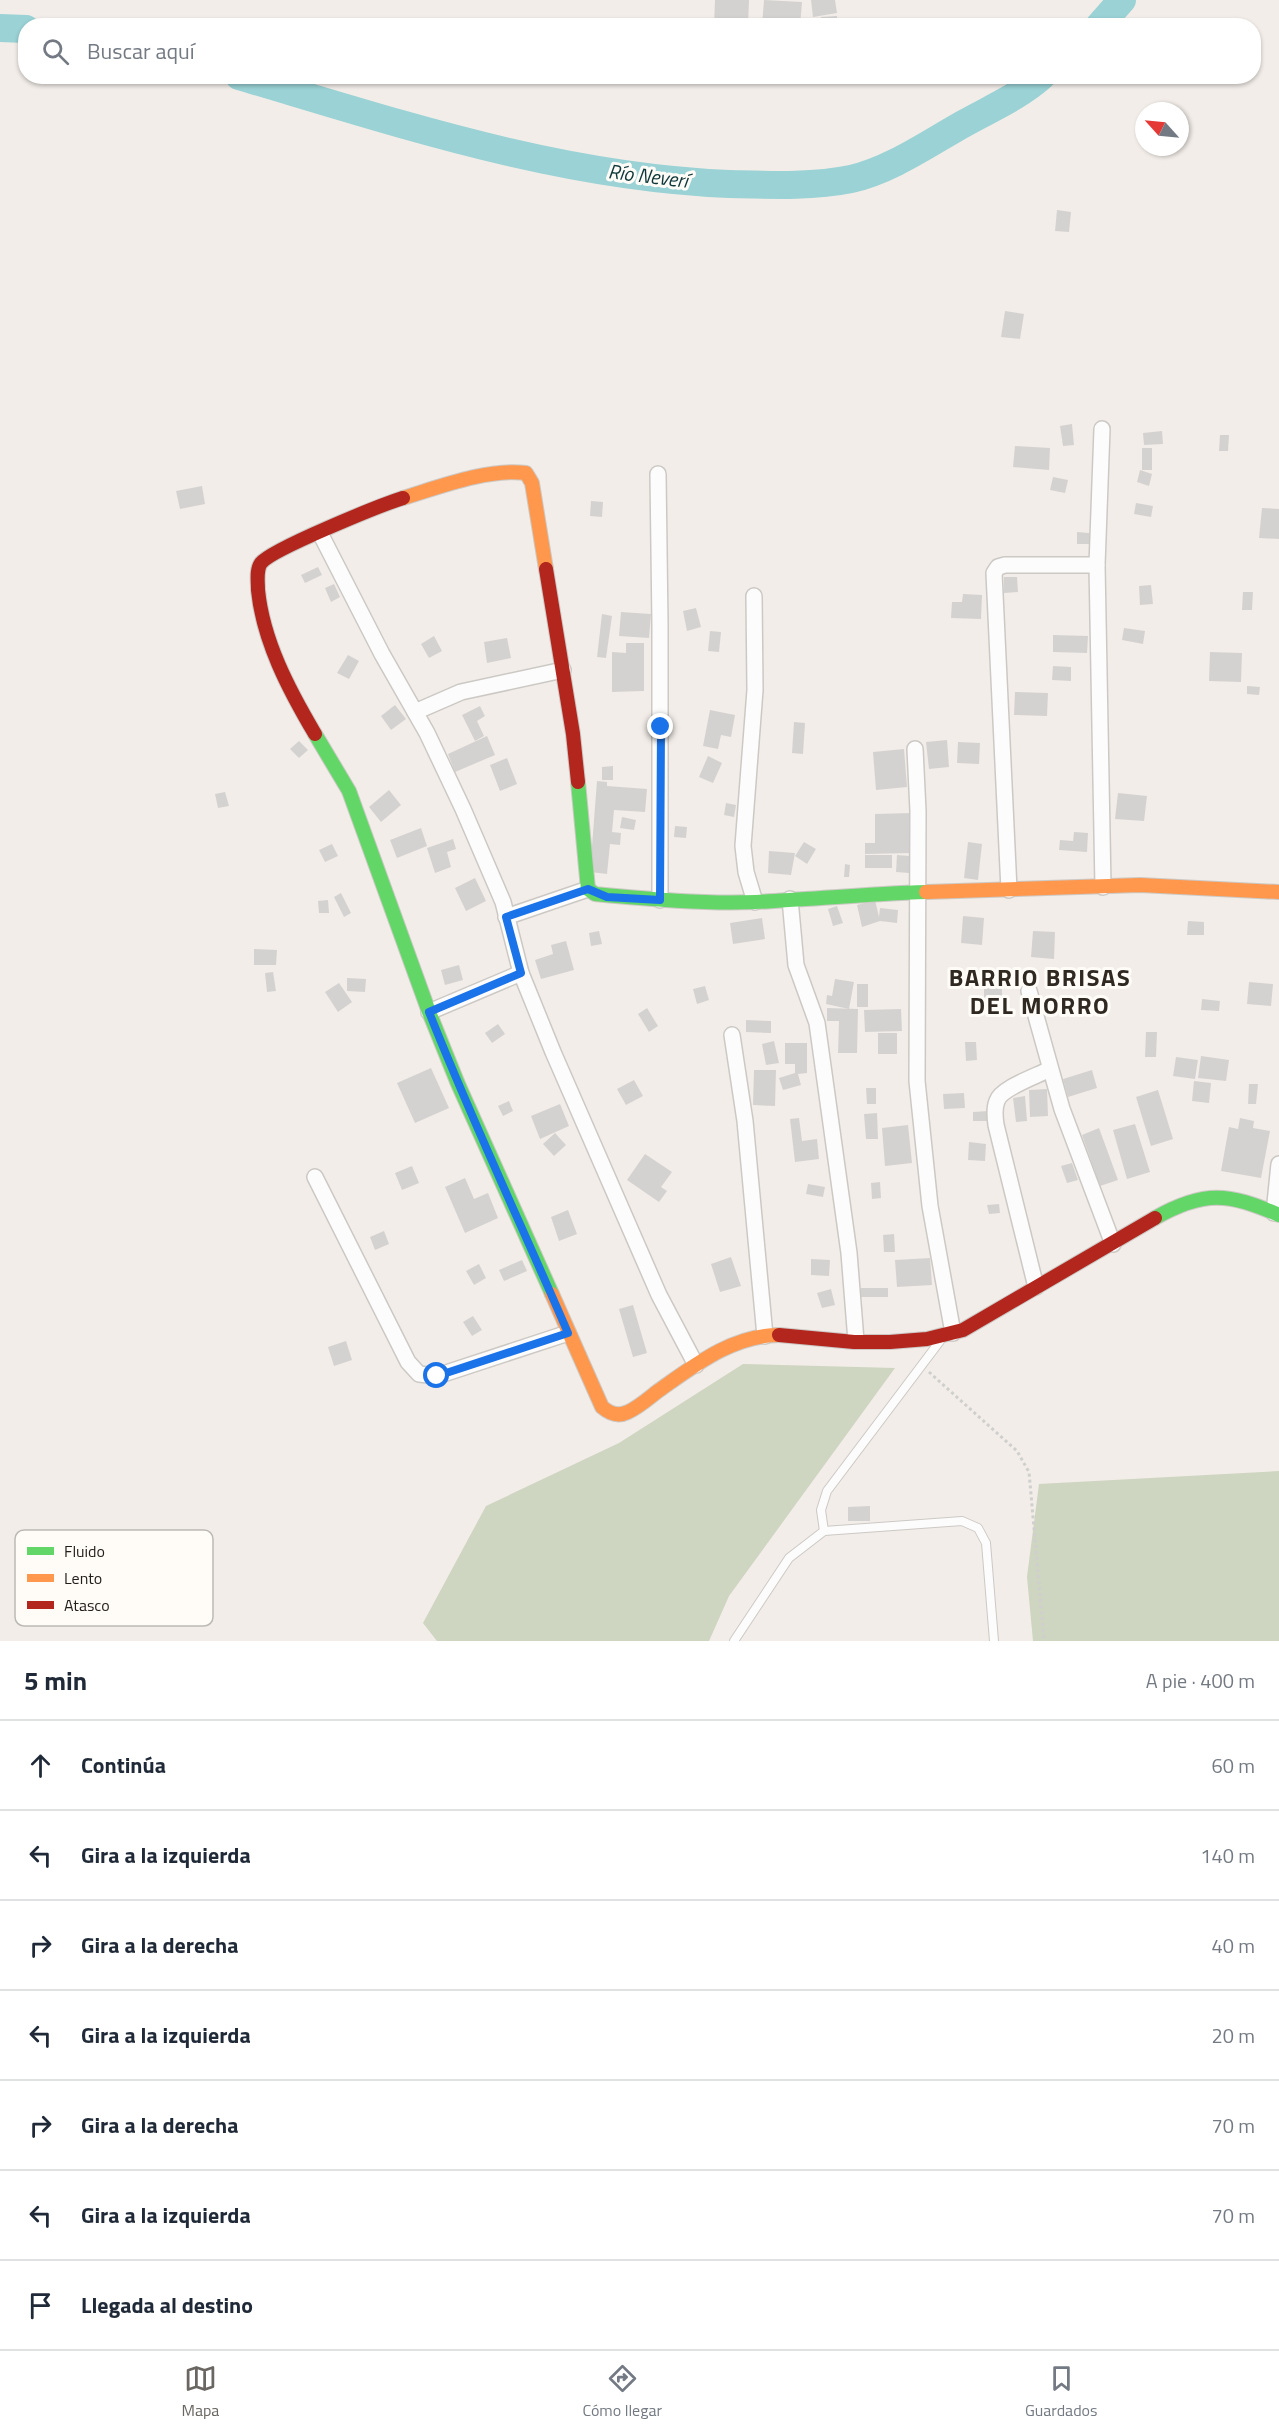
<!DOCTYPE html>
<html lang="es">
<meta charset="utf-8">
<style>
:root{--surface:#fff;--page:#f6f6f7;--text:#1f2937;--muted:#747a83;--line:#e0e1e3;--accent:#6a6662}
body{margin:0;font-family:"Titillium Web",sans-serif;background:var(--page);color:var(--text)}
.compass{position:absolute;left:1135px;top:102px;width:54px;height:54px;border-radius:50%;background:var(--surface);box-shadow:0 2px 4px #0004;rotate:297deg}
.stop{position:absolute;width:18px;height:18px;margin:-14px;border:4px solid #1a73e8;border-radius:50%;background:#fff}
.stop.end{background:#1a73e8;border-color:#fff;box-shadow:0 2px 6px #0008}
.list{margin:0;padding:0;list-style:none}
h2{display:flex;justify-content:space-between;align-items:center;height:78px;margin:0;padding:0 24px;font-size:26px}
h2 small{font-size:20px;font-weight:400;color:var(--muted)}
.list li{display:grid;grid-template-columns:39px 1fr auto;gap:18px;align-items:center;box-sizing:border-box;height:90px;padding:0 24px;border-top:2px solid var(--line)}
.list b{display:block;font-size:22px;white-space:nowrap}
.list em{font-size:20px;font-style:normal;color:var(--muted)}
.icon{flex:none;width:33px;height:33px;fill:none;stroke:currentColor;stroke-width:2;stroke-linecap:round;stroke-linejoin:round}
.map{position:relative;flex:none;width:1279px;height:1641px;overflow:hidden}
.search{position:absolute;background:var(--surface);box-shadow:0 2px 4px #0004;left:18px;right:18px;top:18px;height:66px;display:flex;align-items:center;gap:15px;box-sizing:border-box;padding:0 21px;border-radius:24px;color:var(--muted);font-size:22px}
.sheet{height:708px;background:var(--surface)}
nav{display:flex;justify-content:space-around;align-items:center;box-sizing:border-box;height:84px;border-top:2px solid var(--line);background:var(--surface);font-size:16px;color:var(--muted)}
nav a{display:grid;justify-items:center;gap:3px}
nav .on{color:var(--accent)}
.map>svg:first-child{display:block}
</style>
<div class="map">
<svg width="1279" height="1641" viewBox="0 0 1279 1641">
<rect width="100%" height="100%" fill="#f2ede8"/>
<g fill="#ced5c0">
<polygon points="743,1364 895,1368 729,1596 709,1641 437,1641 423,1623 486,1506 619,1443"/>
<polygon points="1279,1471 1279,1641 1033,1641 1027,1577 1039,1484"/>
</g>
<g fill="none" stroke-linecap="round" stroke-linejoin="round">
<g stroke="#9ad2d5" stroke-width="28">
<polyline points="1099,26 1122,0"/>
<polyline points="0,28 26,29"/>
<path d="M239 76C401 124 559 177 729 184 769 185 812 187 851 179 891 170 929 143 965 123 990 109 1020 96 1042 76"/>
</g>
</g>
<g fill="#d4d2d1">
<polygon points="715,0 749,0 748,26 714,26"/>
<polygon points="764,0 802,2 800,26 762,26"/>
<polygon points="811,0 835,0 837,13 813,17"/>
<polygon points="837,16 837,26 821,26 821,17"/>
<polygon points="712,76 736,76 734,83"/>
<polygon points="1057,210 1071,212 1069,232 1055,231"/>
<polygon points="1005,311 1024,314 1020,339 1001,337"/>
<polygon points="1072,424 1074,445 1063,446 1060,426"/>
<polygon points="1162,431 1163,444 1144,445 1143,433"/>
<polygon points="1220,435 1229,435 1228,451 1219,451"/>
<polygon points="1015,446 1050,448 1049,470 1013,467"/>
<rect x="1142" y="448" width="10" height="22"/>
<polygon points="1140,470 1152,474 1149,486 1137,482"/>
<polygon points="1053,477 1068,480 1065,493 1050,490"/>
<polygon points="202,486 205,504 180,509 176,491"/>
<polygon points="591,501 603,502 602,517 590,516"/>
<polygon points="1136,503 1153,506 1151,517 1134,514"/>
<polygon points="1262,508 1279,509 1279,539 1259,538"/>
<polygon points="1077,532 1089,533 1089,544 1077,544"/>
<polygon points="318,567 322,575 305,583 301,575"/>
<polygon points="1004,577 1017,577 1018,592 1004,593"/>
<polygon points="334,584 340,597 331,602 325,588"/>
<polygon points="1151,585 1153,604 1140,605 1139,586"/>
<polygon points="1243,592 1253,592 1252,610 1242,610"/>
<polygon points="963,594 982,595 981,619 951,618 952,602 962,602"/>
<polygon points="696,608 701,627 687,631 683,611"/>
<polygon points="621,612 651,614 649,638 619,636"/>
<polygon points="602,614 612,616 606,658 597,657"/>
<polygon points="1124,628 1145,631 1143,644 1122,640"/>
<polygon points="710,631 721,632 719,652 708,651"/>
<polygon points="1053,635 1088,636 1087,653 1053,652"/>
<polygon points="434,636 442,651 429,658 421,644"/>
<polygon points="507,638 511,658 487,663 484,642"/>
<polygon points="626,643 644,643 644,691 612,692 612,652 626,653"/>
<polygon points="1210,652 1242,653 1241,682 1209,681"/>
<polygon points="348,655 359,661 349,679 337,673"/>
<polygon points="1053,666 1071,667 1071,681 1052,680"/>
<polygon points="1247,686 1260,687 1259,695 1247,694"/>
<polygon points="1015,692 1048,693 1047,716 1014,715"/>
<polygon points="395,705 406,719 391,730 381,716"/>
<polygon points="480,706 485,716 477,721 484,736 475,741 462,715"/>
<polygon points="710,710 735,715 731,737 721,735 718,749 703,746"/>
<polygon points="794,722 805,723 803,754 792,753"/>
<polygon points="487,736 495,755 455,772 448,754"/>
<polygon points="947,740 949,767 929,769 926,742"/>
<polygon points="299,741 308,750 299,758 290,749"/>
<polygon points="958,742 980,743 979,764 957,763"/>
<polygon points="904,749 907,787 876,790 873,752"/>
<polygon points="708,756 722,763 713,783 699,777"/>
<polygon points="507,758 517,784 500,791 490,765"/>
<polygon points="613,766 613,780 602,780 602,767"/>
<polygon points="597,781 607,782 607,786 647,789 645,812 614,810 612,832 621,833 620,845 610,844 607,874 590,872"/>
<polygon points="389,790 401,805 381,822 369,807"/>
<polygon points="225,792 229,806 218,808 215,794"/>
<polygon points="1118,793 1147,796 1144,821 1115,819"/>
<polygon points="726,803 736,805 734,817 724,815"/>
<polygon points="911,813 912,853 865,854 865,843 875,843 875,814"/>
<polygon points="622,817 636,820 634,830 620,828"/>
<polygon points="675,826 687,827 686,838 674,837"/>
<polygon points="421,828 427,846 397,858 390,840"/>
<polygon points="1074,832 1088,833 1087,852 1059,850 1060,840 1073,841"/>
<polygon points="453,839 456,849 447,852 451,867 435,873 427,848"/>
<polygon points="804,842 816,849 807,864 795,856"/>
<polygon points="968,842 982,844 978,880 964,878"/>
<polygon points="332,844 338,856 325,862 319,850"/>
<polygon points="769,851 795,853 791,875 768,873"/>
<rect x="865" y="855" width="27" height="13"/>
<polygon points="897,855 910,856 909,873 896,872"/>
<polygon points="845,864 850,865 849,877 844,877"/>
<polygon points="475,878 486,901 466,911 455,888"/>
<polygon points="341,893 351,913 344,917 334,897"/>
<polygon points="328,900 329,913 319,913 318,901"/>
<polygon points="875,900 879,917 880,908 898,910 897,923 880,921 862,927 857,905"/>
<polygon points="837,906 843,923 833,926 828,909"/>
<polygon points="963,916 984,918 982,945 961,943"/>
<polygon points="762,918 765,939 733,944 730,923"/>
<polygon points="1188,921 1204,922 1204,935 1187,935"/>
<polygon points="599,931 602,944 591,946 589,933"/>
<polygon points="1033,931 1055,932 1054,959 1031,957"/>
<polygon points="566,941 574,970 541,979 535,960 553,954 551,945"/>
<polygon points="254,949 277,950 276,965 254,965"/>
<polygon points="459,965 463,980 445,985 441,970"/>
<polygon points="273,972 276,991 267,992 265,973"/>
<polygon points="347,978 366,979 365,992 347,991"/>
<polygon points="835,979 854,982 849,1009 826,1004 827,995 832,996"/>
<polygon points="1249,982 1273,984 1271,1006 1247,1004"/>
<polygon points="339,983 352,1002 338,1012 325,992"/>
<rect x="984" y="983" width="18" height="19"/>
<rect x="857" y="984" width="11" height="23"/>
<polygon points="705,986 709,1000 697,1004 693,989"/>
<polygon points="1202,999 1220,1001 1219,1011 1201,1010"/>
<polygon points="647,1008 658,1026 649,1032 638,1014"/>
<polygon points="827,1008 858,1009 857,1053 838,1053 839,1021 827,1021"/>
<polygon points="901,1009 902,1031 865,1032 864,1010"/>
<polygon points="746,1020 771,1021 771,1033 746,1032"/>
<polygon points="498,1024 505,1034 492,1043 485,1033"/>
<polygon points="1146,1032 1157,1032 1156,1057 1145,1057"/>
<rect x="878" y="1033" width="19" height="21"/>
<polygon points="774,1041 779,1063 766,1065 762,1044"/>
<polygon points="965,1042 976,1042 977,1060 966,1061"/>
<polygon points="785,1043 807,1043 807,1073 798,1074 801,1085 783,1090 779,1078 795,1073 795,1064 785,1064"/>
<polygon points="1201,1056 1229,1060 1226,1081 1198,1078"/>
<polygon points="1176,1057 1198,1060 1195,1079 1173,1076"/>
<polygon points="431,1068 449,1108 415,1123 397,1083"/>
<polygon points="754,1070 776,1070 775,1106 753,1105"/>
<polygon points="1092,1070 1097,1088 1068,1097 1063,1079"/>
<polygon points="634,1080 643,1096 626,1105 617,1089"/>
<polygon points="1194,1081 1211,1083 1209,1103 1192,1101"/>
<polygon points="1249,1084 1258,1084 1256,1104 1248,1104"/>
<polygon points="866,1088 876,1088 876,1104 867,1104"/>
<polygon points="1047,1089 1048,1116 1030,1117 1029,1090"/>
<polygon points="1158,1090 1173,1139 1151,1146 1136,1097"/>
<polygon points="964,1093 965,1108 944,1109 943,1094"/>
<polygon points="1025,1096 1027,1121 1016,1122 1013,1098"/>
<polygon points="509,1101 513,1111 503,1116 498,1106"/>
<polygon points="560,1104 569,1126 540,1139 531,1116"/>
<polygon points="988,1111 989,1121 973,1121 973,1112"/>
<polygon points="877,1113 878,1139 866,1139 864,1114"/>
<polygon points="799,1118 802,1141 817,1139 819,1159 795,1162 790,1119"/>
<polygon points="1240,1118 1254,1121 1253,1128 1270,1131 1261,1178 1221,1171 1229,1127 1238,1129"/>
<polygon points="1135,1124 1150,1172 1127,1179 1113,1130"/>
<polygon points="908,1125 912,1163 885,1166 882,1128"/>
<polygon points="1099,1128 1118,1180 1100,1186 1082,1135"/>
<polygon points="555,1133 566,1145 554,1156 543,1144"/>
<polygon points="969,1142 986,1144 985,1161 968,1160"/>
<polygon points="645,1154 672,1172 661,1187 667,1191 659,1202 627,1180"/>
<polygon points="1072,1163 1078,1180 1067,1183 1061,1166"/>
<polygon points="412,1166 419,1183 402,1190 395,1173"/>
<polygon points="465,1178 474,1199 488,1193 498,1218 465,1233 445,1187"/>
<polygon points="880,1182 881,1198 872,1199 871,1183"/>
<polygon points="808,1184 825,1187 823,1197 806,1194"/>
<polygon points="999,1204 1000,1213 989,1214 987,1205"/>
<polygon points="568,1210 577,1234 559,1241 551,1217"/>
<polygon points="384,1231 389,1244 375,1250 370,1237"/>
<polygon points="894,1234 895,1252 884,1252 883,1235"/>
<polygon points="731,1257 741,1286 720,1292 711,1264"/>
<polygon points="930,1258 932,1285 897,1287 895,1260"/>
<polygon points="811,1259 830,1260 829,1276 811,1275"/>
<polygon points="522,1260 527,1271 504,1281 499,1270"/>
<polygon points="479,1264 486,1278 474,1285 466,1271"/>
<rect x="861" y="1288" width="27" height="9"/>
<polygon points="831,1289 835,1305 822,1308 817,1293"/>
<polygon points="633,1305 647,1353 633,1357 619,1309"/>
<polygon points="473,1316 482,1330 472,1336 463,1322"/>
<polygon points="346,1341 352,1360 334,1366 328,1347"/>
<polygon points="870,1506 870,1521 848,1521 848,1507"/>
</g>
<g fill="none" stroke-linecap="round" stroke-linejoin="round">
<defs>
<g id="lane">
<polyline points="824,1531 821,1510 827,1491 940,1341"/>
<polyline points="734,1641 789,1558 824,1531 962,1521 978,1528 986,1543 994,1641"/>
</g>
<g id="street">
<polyline points="1102,429 1097,565 1103,887"/>
<polyline points="658,474 660,625 660,900"/>
<polyline points="320,533 382,654 427,733 463,809 503,902 521,973 553,1052 659,1295 696,1365"/>
<polyline points="754,596 755,690 743,846 746,872 755,902"/>
<polyline points="415,712 461,692 563,670"/>
<polyline points="915,749 918,811 917,1081 930,1206 953,1333"/>
<polyline points="1009,890 994,573 998,567 1005,565 1097,565"/>
<polyline points="790,899 796,965 817,1023 849,1253 856,1341"/>
<polyline points="506,917 588,889"/>
<polyline points="1029,991 1062,1109 1113,1244"/>
<polyline points="429,1012 521,973"/>
<polyline points="732,1035 745,1121 765,1336"/>
<polyline points="315,1177 408,1362 419,1374 437,1376 568,1333"/>
<polyline points="1274,1213 1279,1164"/>
<path d="M1036 1287 996 1125C995 1118 994 1108 997 1101 1001 1088 1037 1076 1050 1069"/>
</g>
<g id="fast">
<polyline points="315,734 349,791 429,1012 458,1084 552,1294"/>
<path d="M578 782 588 889 595 894C649 899 702 904 756 902 813 899 869 894 926 892"/>
<path d="M1155 1218C1204 1190 1229 1193 1279 1215"/>
</g>
<g id="slow">
<path d="M403 498C439 487 489 468 526 473L532 483 546 569"/>
<polyline points="926,892 1140,885 1279,892"/>
<path d="M552 1294 602 1407C609 1413 618 1417 628 1412 639 1407 649 1398 658 1391 695 1365 733 1335 779 1335"/>
</g>
<g id="jam">
<polyline points="546,569 573,734 578,782"/>
<path d="M315 734C289 690 263 641 258 590 258 581 256 570 261 563 272 549 381 505 403 498"/>
<polyline points="779,1335 854,1342 890,1342 927,1339 963,1330 1155,1218"/>
</g>
</defs>
<use href="#lane" stroke="#ccc9c5" stroke-width="10"/>
<use href="#street" stroke="#ccc9c5" stroke-width="18"/>
<use href="#fast" stroke="#ccc9c5" stroke-width="16"/>
<use href="#slow" stroke="#ccc9c5" stroke-width="16"/>
<use href="#jam" stroke="#ccc9c5" stroke-width="16"/>
<polyline stroke="#cfcfcd" stroke-width="3" stroke-dasharray="3 3" stroke-linecap="butt" points="929,1372 1017,1451 1029,1472 1044,1641"/>
<use href="#lane" stroke="#fdfcfc" stroke-width="8"/>
<use href="#street" stroke="#fdfcfc" stroke-width="15"/>
<use href="#fast" stroke="#63d668" stroke-width="14"/>
<use href="#slow" stroke="#ff974d" stroke-width="14"/>
<use href="#jam" stroke="#b3261e" stroke-width="14"/>
</g>
<g fill="none" stroke-linecap="round" stroke-linejoin="round">
<path stroke="#1a73e8" stroke-width="8" d="M437 1376 568 1333C522 1226 472 1121 429 1012L521 973 506 917 588 889 607 897 660 900 661 727"/>
</g>
<g text-anchor="middle" stroke-width="6" stroke-linejoin="round" paint-order="stroke">
<g font-size="20" font-style="italic" fill="#0f373a" stroke="#fffcf8">
<text transform="translate(648 176) rotate(7)" y="7">Río Neverí</text>
</g>
<g font-size="24" font-weight="bold" letter-spacing="1.5" fill="#2f2922" stroke="#fffcf8">
<text x="1040" y="986">BARRIO BRISAS<tspan x="1040" dy="28">DEL MORRO</tspan></text>
</g>
</g>
<rect x="15" y="1530" width="198" height="96" rx="9" fill="#fffcf8" stroke="#bcb9b5" stroke-width="1.5"/>
<rect x="27" y="1547" width="27" height="8" fill="#63d668"/>
<rect x="27" y="1574" width="27" height="8" fill="#ff974d"/>
<rect x="27" y="1601" width="27" height="8" fill="#b3261e"/>
<g font-size="16" fill="#201d1a">
<text x="64" y="1557">Fluido</text>
<text x="64" y="1584">Lento</text>
<text x="64" y="1611">Atasco</text>
</g>
</svg>
<svg class="compass" viewBox="-18 -18 36 36"><path d="M0-13l5 13h-10z" fill="#e53935"/><path d="M0 13l5-13h-10z" fill="#747a83"/></svg>
<div class="stop" style="left:437px;top:1376px"></div>
<div class="stop end" style="left:661px;top:727px"></div>
<div class="search"><svg class="icon" aria-label="search" viewBox="0 0 24 24"><circle cx="10" cy="10" r="6"/><path d="M15 15l6 6"/></svg>Buscar aquí</div>
</div>
<section class="sheet">
<h2>5 min<small>A pie · 400 m</small></h2>
<ul class="list">
<li><svg class="icon" aria-label="ahead" viewBox="0 0 24 24"><path d="M12 20V5M6 11l6-6 6 6"/></svg><div><b>Continúa</b></div><em>60 m</em></li>
<li><svg class="icon" aria-label="left" viewBox="0 0 24 24"><path d="M17 20v-9H6M10 6l-5 5 5 5"/></svg><div><b>Gira a la izquierda</b></div><em>140 m</em></li>
<li><svg class="icon" aria-label="right" viewBox="0 0 24 24"><path d="M7 20v-9h11M14 6l5 5-5 5"/></svg><div><b>Gira a la derecha</b></div><em>40 m</em></li>
<li><svg class="icon" aria-label="left" viewBox="0 0 24 24"><path d="M17 20v-9H6M10 6l-5 5 5 5"/></svg><div><b>Gira a la izquierda</b></div><em>20 m</em></li>
<li><svg class="icon" aria-label="right" viewBox="0 0 24 24"><path d="M7 20v-9h11M14 6l5 5-5 5"/></svg><div><b>Gira a la derecha</b></div><em>70 m</em></li>
<li><svg class="icon" aria-label="left" viewBox="0 0 24 24"><path d="M17 20v-9H6M10 6l-5 5 5 5"/></svg><div><b>Gira a la izquierda</b></div><em>70 m</em></li>
<li><svg class="icon" aria-label="arrive" viewBox="0 0 24 24"><path d="M6 21V4h12l-3 4 3 4H6"/></svg><div><b>Llegada al destino</b></div></li>
</ul>
</section>
<nav>
<a class="on"><svg class="icon" aria-label="map" viewBox="0 0 24 24"><path d="M3 6l6-2 6 2 6-2v14l-6 2-6-2-6 2zM9 4v14M15 6v14"/></svg>Mapa</a>
<a><svg class="icon" aria-label="directions" viewBox="0 0 24 24"><path d="M12 3l9 9-9 9-9-9zM9 14v-3h6M13 9l2 2-2 2"/></svg>Cómo llegar</a>
<a><svg class="icon" aria-label="saved" viewBox="0 0 24 24"><path d="M7 4h10v16l-5-4-5 4z"/></svg>Guardados</a>
</nav>
